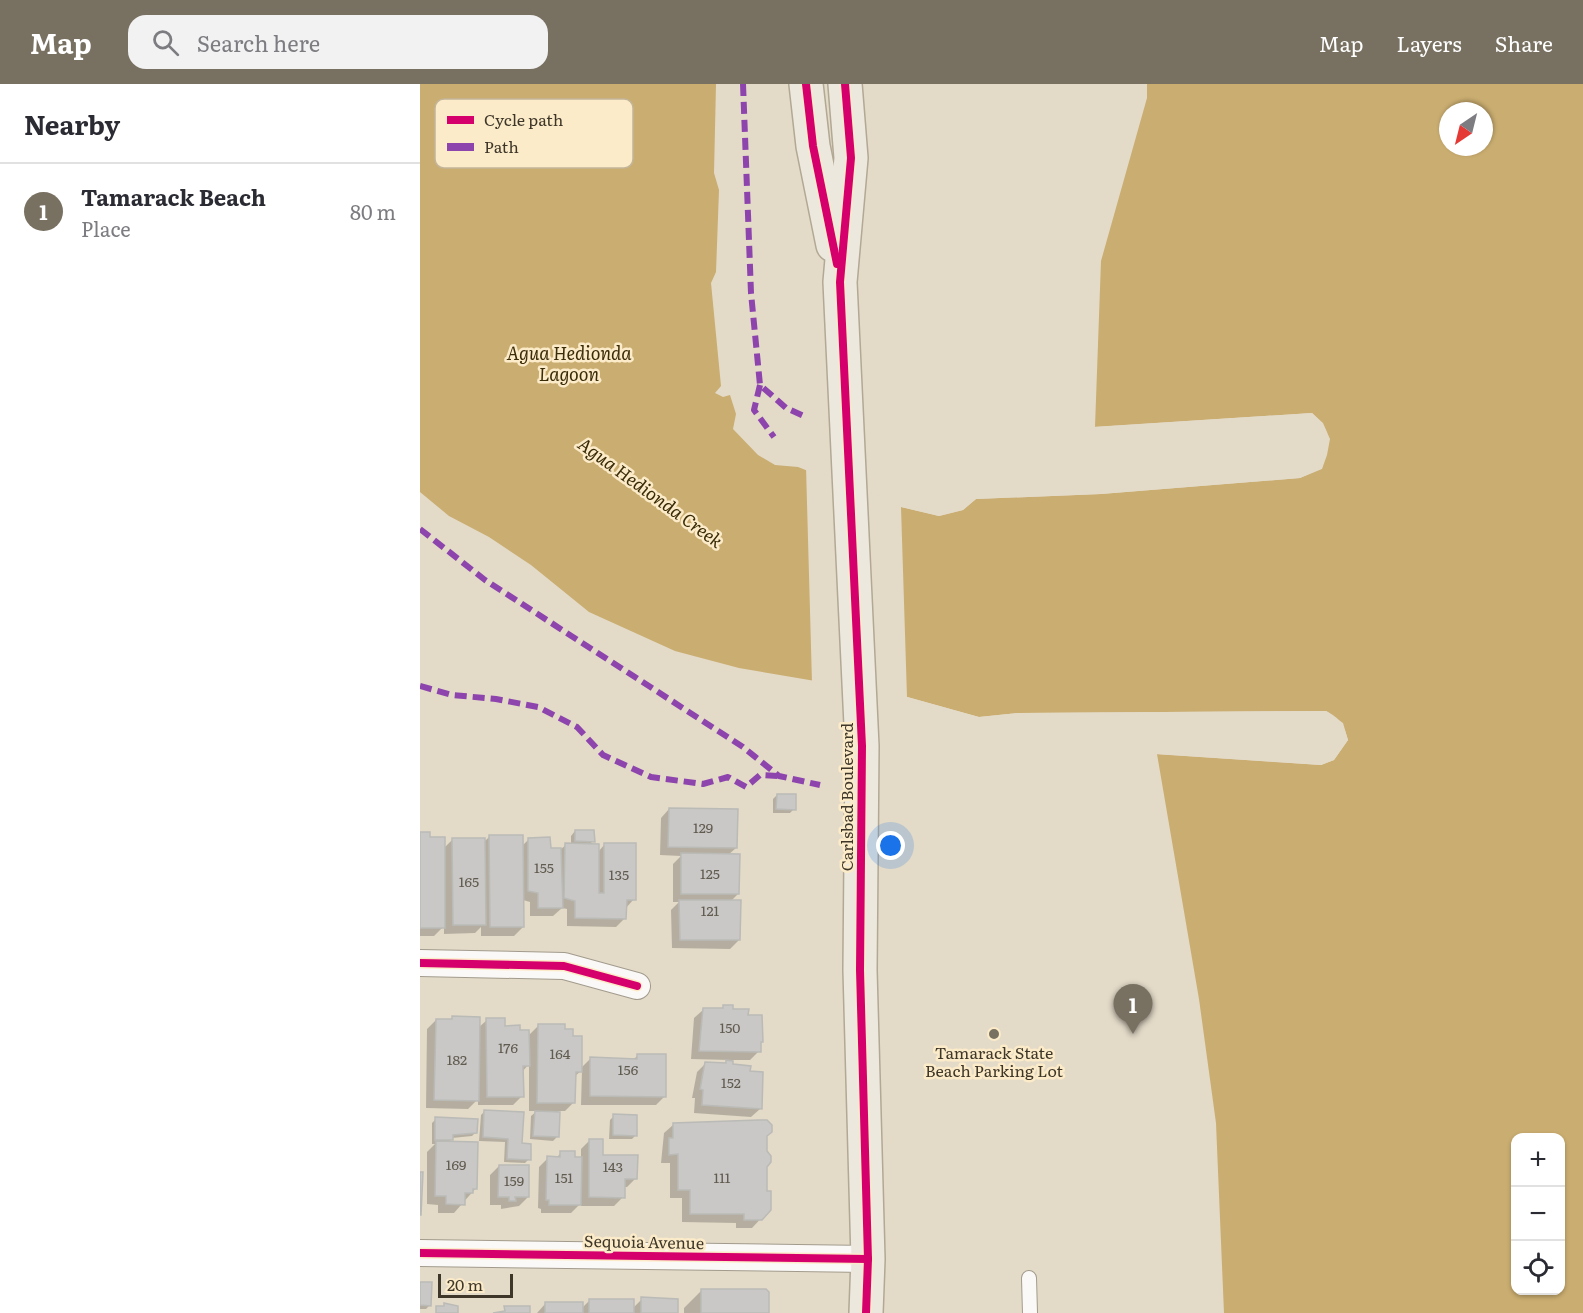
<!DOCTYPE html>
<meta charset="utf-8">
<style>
:root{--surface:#fff;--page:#f2f2f3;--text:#2b2b33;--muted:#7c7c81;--line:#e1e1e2;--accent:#787061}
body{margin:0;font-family:Literata,serif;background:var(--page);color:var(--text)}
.controls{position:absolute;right:18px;bottom:18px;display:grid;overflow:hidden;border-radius:12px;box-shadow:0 2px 4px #0004}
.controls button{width:54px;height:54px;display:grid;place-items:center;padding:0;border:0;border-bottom:2px solid var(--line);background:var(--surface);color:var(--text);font:30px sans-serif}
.compass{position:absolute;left:1019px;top:18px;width:54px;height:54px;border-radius:50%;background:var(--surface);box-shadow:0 2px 4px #0004;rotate:215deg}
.scale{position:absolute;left:18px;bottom:15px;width:75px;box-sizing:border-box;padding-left:6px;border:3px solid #3e3729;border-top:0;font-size:16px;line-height:21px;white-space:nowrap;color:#3e3729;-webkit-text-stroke:4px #fcebc9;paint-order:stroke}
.you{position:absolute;left:471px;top:762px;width:21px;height:21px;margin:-15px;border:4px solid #fff;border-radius:50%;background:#1a73e8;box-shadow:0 0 0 9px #1a73e833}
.badge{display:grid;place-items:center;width:39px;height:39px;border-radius:50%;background:var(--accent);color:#fff;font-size:20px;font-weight:700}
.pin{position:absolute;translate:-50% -50px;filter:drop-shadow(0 2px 3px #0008)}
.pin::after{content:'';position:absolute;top:32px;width:21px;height:18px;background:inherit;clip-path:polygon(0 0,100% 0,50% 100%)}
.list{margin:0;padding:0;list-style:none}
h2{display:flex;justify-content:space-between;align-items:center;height:78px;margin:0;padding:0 24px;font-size:26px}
h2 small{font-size:20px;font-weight:400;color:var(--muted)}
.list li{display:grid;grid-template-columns:39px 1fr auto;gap:18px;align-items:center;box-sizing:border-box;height:96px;padding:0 24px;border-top:2px solid var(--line)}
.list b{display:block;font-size:22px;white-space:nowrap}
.list p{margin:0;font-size:20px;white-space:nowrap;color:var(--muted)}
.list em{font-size:20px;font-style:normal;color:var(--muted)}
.icon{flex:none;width:33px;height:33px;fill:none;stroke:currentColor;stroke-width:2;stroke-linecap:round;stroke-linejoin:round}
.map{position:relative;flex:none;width:1163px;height:1229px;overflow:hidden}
header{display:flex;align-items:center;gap:36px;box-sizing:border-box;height:84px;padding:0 30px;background:var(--accent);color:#fff}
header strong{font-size:28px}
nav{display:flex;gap:33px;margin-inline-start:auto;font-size:21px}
.search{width:420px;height:54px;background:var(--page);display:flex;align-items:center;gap:15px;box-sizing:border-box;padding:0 21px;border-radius:18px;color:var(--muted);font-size:22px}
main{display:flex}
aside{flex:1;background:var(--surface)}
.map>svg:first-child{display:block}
</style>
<header>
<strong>Map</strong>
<div class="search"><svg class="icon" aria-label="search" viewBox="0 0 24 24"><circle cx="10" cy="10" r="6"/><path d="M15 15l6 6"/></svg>Search here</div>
<nav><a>Map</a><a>Layers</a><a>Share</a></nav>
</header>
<main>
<aside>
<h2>Nearby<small></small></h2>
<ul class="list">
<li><span class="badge">1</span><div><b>Tamarack Beach</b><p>Place</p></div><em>80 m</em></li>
</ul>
</aside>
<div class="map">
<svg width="1163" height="1229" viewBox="0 0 1163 1229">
<rect width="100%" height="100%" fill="#e3dac8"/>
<path fill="#caad70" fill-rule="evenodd" d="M0 0H296L294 89 299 106 296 188 291 199 301 302 295 309 303 313 310 311 316 330 313 345 338 371 355 381 378 383 477 422 519 432 543 426 556 415 681 410 880 394 902 384C909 358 914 349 892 329L675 343 681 177 727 14V0H1163V1229H804L796 1039 779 915 737 670 901 681 914 676 928 656C924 641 920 634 906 627L599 629 559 633 484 612 319 584 255 567 169 528 111 481 69 453 29 432 0 408ZM1028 27H1064V63H1028ZM1096 1054H1140V1206H1096Z"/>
<polygon fill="#e3dac8" points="892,329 903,339 910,355 907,371 902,385 880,394 681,410 556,415 543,426 519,432 481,423 487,613 559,633 599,629 906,627 923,639 928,656 914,676 901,681 734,670 737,667 901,678 912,674 925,655 920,641 905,630 599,632 559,636 484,615 392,599 386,383 478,419 519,429 542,423 555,412 681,407 890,388 900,382 907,355 901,341 891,332 675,346 672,343"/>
<g fill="#0003">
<polygon points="357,711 374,725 370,729 353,729 353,715"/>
<polygon points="249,725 316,764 308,771 318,810 310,818 319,856 310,865 252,864 251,826 259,818 253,818 253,780 261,772 240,771 241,734"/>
<polygon points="155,747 173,757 169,761 178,768 185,760 214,815 205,825 205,834 196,843 147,842 147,825 142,824 133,832 110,832 110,818 103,816 103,843 94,852 61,852 61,843 55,849 24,850 24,842 14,852 0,852 0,749 23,765 33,755 64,758 69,753 102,762 109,755 130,765 141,765 146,761 151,761 151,752"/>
<polygon points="311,923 311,927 327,932 339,960 339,967 330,976 312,976 311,982 329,989 340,1025 331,1033 274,1029 275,1014 272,1014 277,988 286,979 304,980 309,976 271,975 274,934 283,926"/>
<polygon points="32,934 58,944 67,936 108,952 118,942 160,985 170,975 213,976 218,971 244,1013 236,1021 161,1021 162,986 154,993 154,1018 145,1027 138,1027 137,1053 133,1057 110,1055 111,1032 117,1027 109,1027 109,980 102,988 102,1012 93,1021 58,1021 58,1015 48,1025 6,1024 7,945 16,936 29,937"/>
<polygon points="65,1027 101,1060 109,1075 105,1079 84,1078 85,1058 59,1057 61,1031"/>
<polygon points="194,1032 216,1051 212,1055 189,1055 190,1036"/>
<polygon points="16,1035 56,1048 52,1052 32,1054 28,1059 56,1104 34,1129 18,1129 18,1121 7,1120 7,1068 15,1060 12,1060 12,1039"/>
<polygon points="253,1041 346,1052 345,1109 349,1126 332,1144 316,1144 316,1139 262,1138 262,1114 250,1114 250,1079 241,1079 244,1049"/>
<polygon points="169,1057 181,1072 216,1094 207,1103 203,1103 203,1113 194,1122 161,1122 161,1119 151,1129 121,1129 121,1125 118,1124 119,1083 128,1074 136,1074 141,1069 161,1074 161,1065"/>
<polygon points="79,1082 108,1113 99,1122 81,1125 81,1121 70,1121 70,1091"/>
<polygon points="0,1199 10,1221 6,1225 0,1225"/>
<polygon points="282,1206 348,1229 264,1229 264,1224"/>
<polygon points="222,1215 256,1229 117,1229 126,1219 162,1224 170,1216 213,1224"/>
</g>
<g fill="#c9c8c6" stroke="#babab7" stroke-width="1.5">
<polygon points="357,710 376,710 376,726 356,725"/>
<polygon points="249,724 318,725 317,764 248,763"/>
<polygon points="155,746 174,746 175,758 155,757"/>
<polygon points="0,748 10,748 10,753 25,753 25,844 0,844"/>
<polygon points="69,751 103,751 104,843 70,843"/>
<polygon points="130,753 131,764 141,764 143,824 118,824 118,809 108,807 108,754"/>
<polygon points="32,754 65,754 66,841 33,841"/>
<polygon points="145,759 179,760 179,809 184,809 184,759 216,759 216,816 207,816 206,835 155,834 155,817 144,814"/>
<polygon points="261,769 320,770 319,810 261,810"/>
<polygon points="259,816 321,816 320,856 260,856"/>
<polygon points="303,921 313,921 313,925 329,925 328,931 342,931 343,958 341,958 341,968 279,967 283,924 303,924"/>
<polygon points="32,932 60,933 59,1017 14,1016 16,935 32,935"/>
<polygon points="66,934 85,934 85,942 100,941 100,946 109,946 110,982 103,982 104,1013 67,1013"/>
<polygon points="118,940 145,940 145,945 153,945 153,952 162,952 162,988 156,988 155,1019 117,1019"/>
<polygon points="217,970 246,970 246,1013 170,1012 170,973 217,975"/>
<polygon points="306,976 313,977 313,980 331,982 330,987 343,988 342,1025 282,1021 283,1006 280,1005 285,978 306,979"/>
<polygon points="64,1026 104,1028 102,1059 111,1060 111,1076 87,1075 88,1055 63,1053"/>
<polygon points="115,1027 140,1028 139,1053 113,1052"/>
<polygon points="193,1030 217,1031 217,1052 193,1051"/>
<polygon points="15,1033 58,1035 57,1049 33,1051 33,1056 15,1056"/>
<polygon points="339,1036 347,1036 352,1041 352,1048 347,1052 347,1067 351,1072 351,1078 347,1083 347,1107 351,1107 351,1126 342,1136 324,1136 324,1130 270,1130 270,1106 258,1106 258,1070 249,1071 249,1054 253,1054 253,1039"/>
<polygon points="169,1055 183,1055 183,1071 218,1071 217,1095 205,1095 205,1114 169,1113"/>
<polygon points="16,1057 58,1058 57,1105 53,1105 53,1109 45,1109 45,1121 26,1120 26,1112 15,1112"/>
<polygon points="140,1067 155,1067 155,1073 162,1073 161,1121 129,1121 129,1116 126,1116 127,1072 140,1073"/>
<polygon points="79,1081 109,1081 109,1113 95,1113 96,1117 89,1117 89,1113 78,1113"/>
<polygon points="0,1088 3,1088 1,1131 0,1131"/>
<polygon points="0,1198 12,1198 11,1222 0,1221"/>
<polygon points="281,1205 346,1205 349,1208 349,1229 281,1229"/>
<polygon points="221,1213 258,1215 258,1229 221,1229"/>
<rect x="169" y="1215" width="45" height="14"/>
<rect x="125" y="1218" width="38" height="11"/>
<polygon points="24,1219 38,1222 38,1229 16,1229 16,1222 24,1222"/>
<polygon points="84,1222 110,1222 110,1229 73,1229 85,1227"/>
</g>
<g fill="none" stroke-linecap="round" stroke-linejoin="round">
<defs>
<polyline id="lane" points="609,1194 610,1229"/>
<g id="street">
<polyline points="0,879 144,882 217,902"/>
<polyline points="0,1169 448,1175"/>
</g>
<g id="primary">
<polyline points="386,0 393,62 413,161"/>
<polyline points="425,0 431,74 420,198 442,662 440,886 448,1175 446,1229"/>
</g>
</defs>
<use href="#lane" stroke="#a29b8d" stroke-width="16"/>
<use href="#street" stroke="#a29b8d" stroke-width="28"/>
<use href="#primary" stroke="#b2a894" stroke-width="36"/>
<use href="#lane" stroke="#fbf9f7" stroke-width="14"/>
<use href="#street" stroke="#fbf9f7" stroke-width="26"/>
<use href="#primary" stroke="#ece8de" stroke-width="33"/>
<g stroke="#8e44ad" stroke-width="6" stroke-dasharray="12 6" stroke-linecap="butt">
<polyline points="323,0 331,209 340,301 366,324 386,333"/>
<polyline points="340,301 334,326 354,353"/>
<polyline points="0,445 65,496 323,663 359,692 400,701"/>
<polyline points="0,602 32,611 76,615 118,623 157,643 183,671 231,693 283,700 308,693 326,703 340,691 359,692"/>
</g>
<defs>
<g id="cycleway">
<polyline points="386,0 393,62 417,180"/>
<polyline points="425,0 431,74 420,198 442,662 440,886 448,1175 446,1229"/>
<polyline points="0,879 144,882 217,902"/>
<polyline points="0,1169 448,1175"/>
</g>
</defs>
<use href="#cycleway" stroke="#fcebc9" stroke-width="11"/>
<use href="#cycleway" stroke="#d6006c" stroke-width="8"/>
</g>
<circle fill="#787061" stroke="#fcebc9" stroke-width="2" cx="574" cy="950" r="6"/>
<g text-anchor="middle" stroke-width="5" stroke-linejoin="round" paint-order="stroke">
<g font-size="14" fill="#615b50">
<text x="283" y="749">129</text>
<text x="124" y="789">155</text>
<text x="290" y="795">125</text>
<text x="199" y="796">135</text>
<text x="49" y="803">165</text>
<text x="290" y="832">121</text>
<text x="310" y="949">150</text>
<text x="88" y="969">176</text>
<text x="140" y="975">164</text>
<text x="37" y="981">182</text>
<text x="208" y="991">156</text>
<text x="311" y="1004">152</text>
<text x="36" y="1086">169</text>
<text x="193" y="1088">143</text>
<text x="144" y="1099">151</text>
<text x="302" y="1099">111</text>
<text x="94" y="1102">159</text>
</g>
<g font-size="16" fill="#3e3729" stroke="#fcebc9">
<text transform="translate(427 713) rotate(-90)" y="6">Carlsbad Boulevard</text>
<text transform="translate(224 1158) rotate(1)" y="6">Sequoia Avenue</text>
</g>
<g font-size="16" fill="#3e3729" stroke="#fcebc9">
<text x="574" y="975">Tamarack State<tspan x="574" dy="18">Beach Parking Lot</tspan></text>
</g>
<g font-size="18" font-style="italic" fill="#3b2c08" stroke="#fcebc9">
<text x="149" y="276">Agua Hedionda<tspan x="149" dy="21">Lagoon</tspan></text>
<text transform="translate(230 409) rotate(36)" y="6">Agua Hedionda Creek</text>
</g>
</g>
<rect x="15" y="15" width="198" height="69" rx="9" fill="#fcebc9" stroke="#c3b599" stroke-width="1.5"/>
<rect x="27" y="32" width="27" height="8" fill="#d6006c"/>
<rect x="27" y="59" width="27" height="8" fill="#8e44ad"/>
<g font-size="16" fill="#3e3729">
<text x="64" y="42">Cycle path</text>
<text x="64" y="69">Path</text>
</g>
</svg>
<div class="controls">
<button>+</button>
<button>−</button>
<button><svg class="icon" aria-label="locate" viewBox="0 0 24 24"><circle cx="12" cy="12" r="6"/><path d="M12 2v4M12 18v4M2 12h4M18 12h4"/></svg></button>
</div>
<svg class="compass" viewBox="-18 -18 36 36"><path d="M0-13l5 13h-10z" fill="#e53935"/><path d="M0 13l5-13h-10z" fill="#7c7c81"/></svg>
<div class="scale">20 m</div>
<div class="you"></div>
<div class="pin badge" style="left:713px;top:950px">1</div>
</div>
</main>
